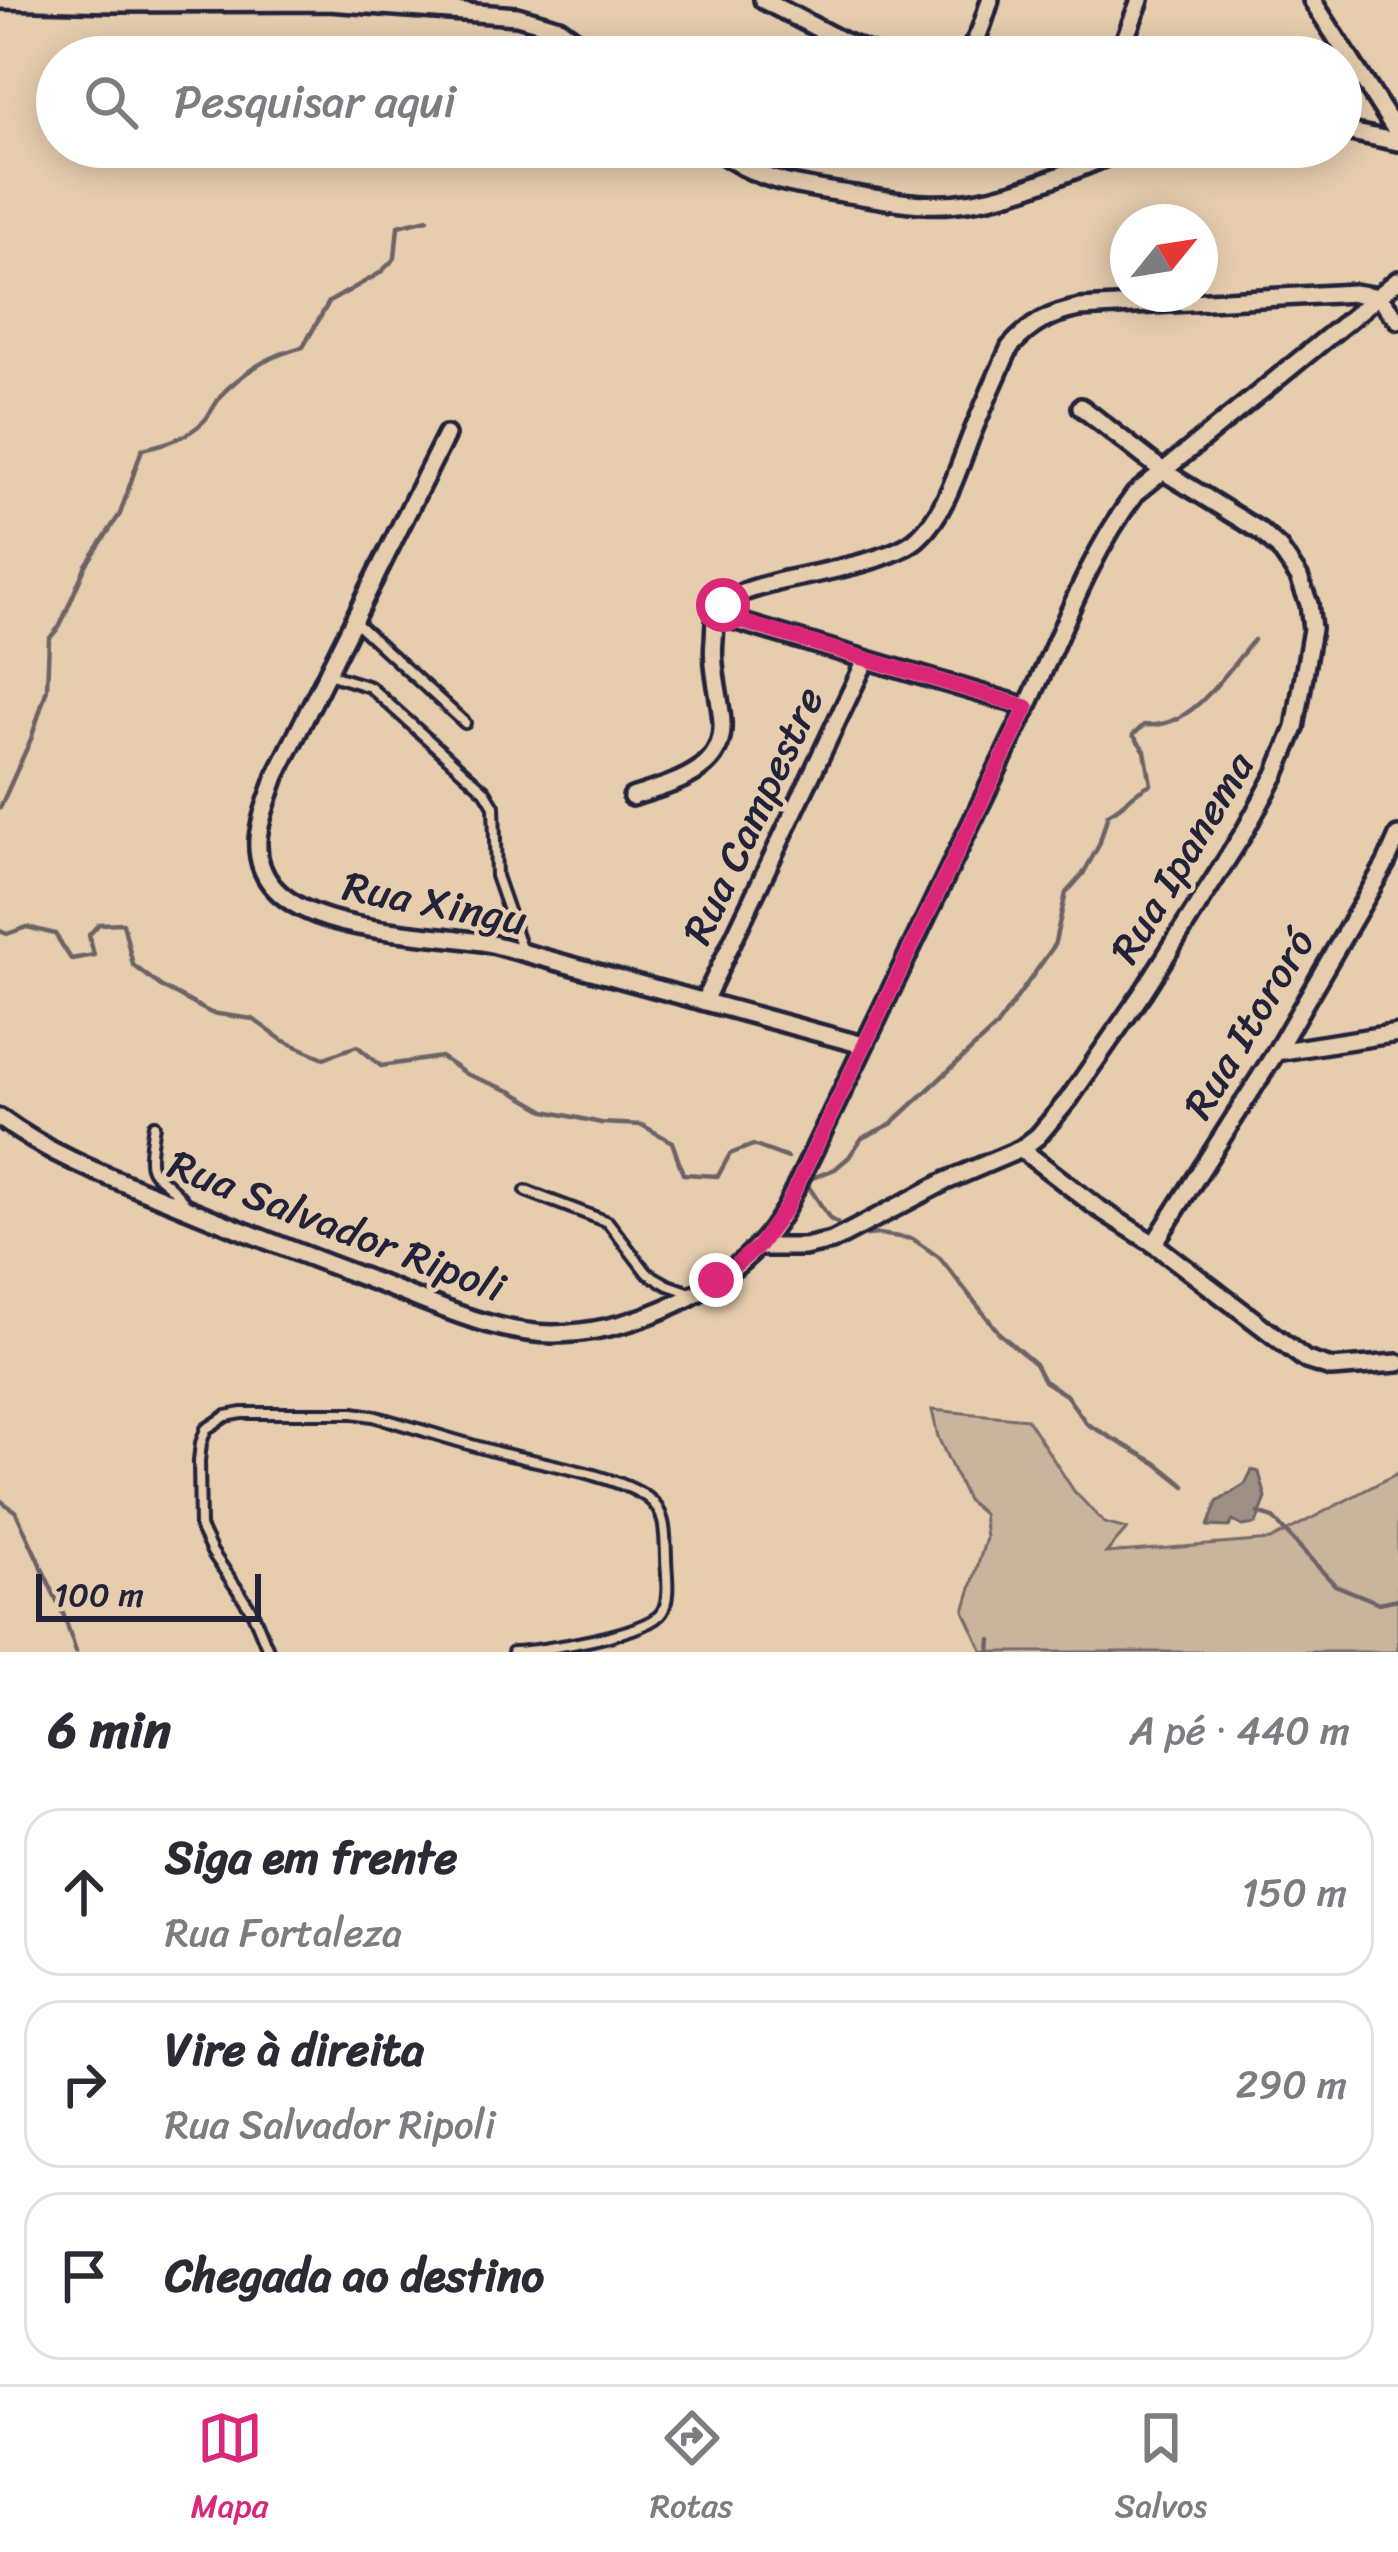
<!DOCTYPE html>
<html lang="pt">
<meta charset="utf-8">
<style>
:root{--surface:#fff;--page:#f7f7f7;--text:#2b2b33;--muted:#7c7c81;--line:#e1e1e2;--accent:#db2777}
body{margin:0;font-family:Sriracha,sans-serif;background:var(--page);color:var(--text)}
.compass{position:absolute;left:1110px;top:204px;width:108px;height:108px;border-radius:50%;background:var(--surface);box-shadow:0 6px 30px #0003;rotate:60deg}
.scale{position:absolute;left:36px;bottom:30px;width:225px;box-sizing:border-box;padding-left:12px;border:6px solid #22223b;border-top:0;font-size:33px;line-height:42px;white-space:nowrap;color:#22223b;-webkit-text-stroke:9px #e6cdae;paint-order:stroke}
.stop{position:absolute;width:36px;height:36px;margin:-27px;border:9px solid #db2777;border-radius:50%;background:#fff}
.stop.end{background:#db2777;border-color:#fff;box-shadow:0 3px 12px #0008}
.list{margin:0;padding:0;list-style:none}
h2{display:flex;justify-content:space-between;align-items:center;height:156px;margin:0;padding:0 48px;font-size:51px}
h2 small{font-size:39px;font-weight:400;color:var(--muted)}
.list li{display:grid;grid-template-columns:78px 1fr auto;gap:36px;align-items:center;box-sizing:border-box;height:168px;margin:0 24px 24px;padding:0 24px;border:3px solid var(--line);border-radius:36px}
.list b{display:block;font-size:45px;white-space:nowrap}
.list p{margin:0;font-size:39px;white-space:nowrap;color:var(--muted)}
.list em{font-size:39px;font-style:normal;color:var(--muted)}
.icon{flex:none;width:66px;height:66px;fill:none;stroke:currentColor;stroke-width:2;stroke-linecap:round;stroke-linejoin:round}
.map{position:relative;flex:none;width:1398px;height:1652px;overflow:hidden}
.search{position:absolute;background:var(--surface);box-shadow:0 6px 30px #0003;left:36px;right:36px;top:36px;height:132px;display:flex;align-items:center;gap:30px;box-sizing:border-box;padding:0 42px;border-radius:66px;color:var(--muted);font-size:45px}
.sheet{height:732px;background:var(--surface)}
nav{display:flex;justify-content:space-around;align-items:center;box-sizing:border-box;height:168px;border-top:3px solid var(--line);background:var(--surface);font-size:33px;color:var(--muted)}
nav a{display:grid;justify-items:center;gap:6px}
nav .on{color:var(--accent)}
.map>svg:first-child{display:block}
</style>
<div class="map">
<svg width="1398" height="1652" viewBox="0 0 1398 1652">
<rect width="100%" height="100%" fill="#e6cdae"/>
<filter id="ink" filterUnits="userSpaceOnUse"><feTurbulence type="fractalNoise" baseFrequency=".00833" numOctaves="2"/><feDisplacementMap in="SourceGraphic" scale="24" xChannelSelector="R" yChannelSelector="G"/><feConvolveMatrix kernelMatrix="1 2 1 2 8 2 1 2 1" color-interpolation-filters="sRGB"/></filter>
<g filter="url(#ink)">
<polygon fill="#c9b49d" stroke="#766b6c" stroke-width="3" points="932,1410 1027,1419 1074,1491 1104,1523 1127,1529 1106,1553 1270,1540 1398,1473 1398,1652 983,1652 964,1611 986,1538 983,1514 967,1500 938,1437"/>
<polygon fill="#9d8f84" stroke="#6c6367" stroke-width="3" points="1252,1470 1259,1472 1266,1498 1256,1524 1242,1526 1233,1521 1229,1527 1208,1526 1217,1502 1245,1484"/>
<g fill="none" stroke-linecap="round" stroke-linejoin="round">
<g stroke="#6c6367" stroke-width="4.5">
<path d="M0 808 31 739 47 689 49 639 60 626 86 565 120 514 142 449C165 444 187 438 204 421 213 411 217 398 227 389 251 367 272 355 303 347L329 302 380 273 395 258 398 226 428 219"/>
<polyline points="0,931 7,934 27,927 55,934 71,959 94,955 89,935 99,924 123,923 133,965 162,987 211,1013 253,1019 282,1040 324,1058 357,1046 381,1066 441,1057 466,1074 513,1092 546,1111 601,1123 642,1125 672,1142 683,1174 718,1176 730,1154 753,1145 788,1158"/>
<path d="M837 1223 830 1219 805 1181 835 1169 849 1157 862 1138 891 1124 996 1027 1054 946 1066 893 1083 874 1099 845 1108 814C1128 804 1129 794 1151 784L1145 751 1133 735 1144 725C1193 730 1225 672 1254 640"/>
<polyline points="855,1236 879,1234 913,1239 940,1258 1000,1334 1035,1364 1044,1381 1066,1395 1087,1424 1156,1463 1185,1486"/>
<polyline points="0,1500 16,1512 64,1616 76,1652"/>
<polyline points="1258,1513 1273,1518 1335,1585 1379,1603 1398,1599"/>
<polyline points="990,1652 991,1640"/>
</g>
<defs>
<g id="service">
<polyline points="355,622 465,723"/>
<polyline points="328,674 370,687 485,791 494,806 496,876 521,948"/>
<path d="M154 1125C143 1187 154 1163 185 1203"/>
<polyline points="526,1191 608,1222 647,1273 668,1285 691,1293"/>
<path d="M269 1652 252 1611 212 1552 200 1527 199 1461 201 1443 206 1429 226 1416 242 1413H353L373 1416C414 1427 455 1441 497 1452 536 1462 617 1475 648 1498 667 1512 665 1536 666 1557 666 1573 671 1598 662 1612 649 1634 541 1651 513 1652"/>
</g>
<g id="minor">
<polyline points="0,0 115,3 328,2 517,16 559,28 599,57"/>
<polyline points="763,0 842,41 881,57"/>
<polyline points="1312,0 1398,134"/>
<path d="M964 57C978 42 984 20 990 0"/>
<polyline points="1118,57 1140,0"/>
<polyline points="1341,130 1398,142"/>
<path d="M713 147C755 180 791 185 842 193 870 197 898 203 925 204 996 208 1067 172 1131 147"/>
<path d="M446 435 276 776C269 797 260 817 258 839 252 940 426 929 492 944L863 1045"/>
<polyline points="716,615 1027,707"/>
<path d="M632 797C670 784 725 773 722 722 720 694 711 668 714 640 715 628 713 615 723 606 738 590 760 587 781 581 816 573 895 561 919 537 947 511 959 465 973 431 985 403 997 375 1010 347 1031 324 1049 314 1080 308L1354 293 1379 297 1398 320"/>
<polyline points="704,1001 866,660"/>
<polyline points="1276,1052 1398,1033"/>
<path d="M0 1118C50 1155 106 1176 164 1199 229 1226 294 1251 360 1276 418 1297 490 1334 553 1334 625 1333 709 1298 759 1245 770 1234 778 1221 786 1208 863 1046 941 884 1020 722 1057 646 1084 562 1135 494L1398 280"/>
<polyline points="1021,1149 1095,1206 1154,1244 1306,1360 1331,1368 1398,1363"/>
<polyline points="1154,1244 1276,1052 1386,863 1398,836"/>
<polyline points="757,1247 804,1247 832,1241 946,1181 1021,1149 1038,1136 1069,1099 1143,992 1243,834 1276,774 1295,728 1312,629 1309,604 1299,577 1279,548 1260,531 1163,471 1081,407"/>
</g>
</defs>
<use href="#service" stroke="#22223b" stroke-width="16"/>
<use href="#minor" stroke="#22223b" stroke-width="24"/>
<use href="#service" stroke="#e6cdae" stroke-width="8"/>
<use href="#minor" stroke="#e6cdae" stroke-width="15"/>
</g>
</g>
<g fill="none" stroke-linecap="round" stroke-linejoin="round" filter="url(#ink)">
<polyline stroke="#db2777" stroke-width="15" points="716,1280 758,1247 786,1208 1027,707 716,614 723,605"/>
</g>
<g text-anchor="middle" stroke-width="9" stroke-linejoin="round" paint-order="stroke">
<g font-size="42" fill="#22223b" stroke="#e6cdae">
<text transform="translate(752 815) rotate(-65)" y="15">Rua Campestre</text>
<text transform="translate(1181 857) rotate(-59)" y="15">Rua Ipanema</text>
<text transform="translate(435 902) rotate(11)" y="15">Rua Xingu</text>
<text transform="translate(1248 1023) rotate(-59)" y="15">Rua Itororó</text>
<text transform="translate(337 1225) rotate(21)" y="15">Rua Salvador Ripoli</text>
</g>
</g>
</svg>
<svg class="compass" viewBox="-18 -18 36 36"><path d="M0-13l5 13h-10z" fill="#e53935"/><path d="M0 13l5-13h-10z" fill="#7c7c81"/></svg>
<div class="scale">100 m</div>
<div class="stop" style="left:723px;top:605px"></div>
<div class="stop end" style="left:716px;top:1280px"></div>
<div class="search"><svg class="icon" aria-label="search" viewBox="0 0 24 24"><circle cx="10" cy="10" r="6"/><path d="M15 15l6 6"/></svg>Pesquisar aqui</div>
</div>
<section class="sheet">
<h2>6 min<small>A pé · 440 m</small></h2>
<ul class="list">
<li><svg class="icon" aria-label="ahead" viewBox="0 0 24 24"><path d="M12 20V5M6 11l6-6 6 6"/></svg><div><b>Siga em frente</b><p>Rua Fortaleza</p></div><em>150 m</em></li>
<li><svg class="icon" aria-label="right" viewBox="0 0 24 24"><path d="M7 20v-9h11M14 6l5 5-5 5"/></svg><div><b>Vire à direita</b><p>Rua Salvador Ripoli</p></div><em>290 m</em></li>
<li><svg class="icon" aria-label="arrive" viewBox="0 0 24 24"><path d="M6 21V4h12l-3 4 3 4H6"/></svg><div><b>Chegada ao destino</b></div></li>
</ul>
</section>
<nav>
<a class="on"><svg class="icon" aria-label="map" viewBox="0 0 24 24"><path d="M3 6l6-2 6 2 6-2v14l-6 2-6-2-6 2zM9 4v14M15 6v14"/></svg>Mapa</a>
<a><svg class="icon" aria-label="directions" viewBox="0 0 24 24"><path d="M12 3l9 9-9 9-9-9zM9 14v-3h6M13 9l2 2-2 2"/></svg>Rotas</a>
<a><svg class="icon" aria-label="saved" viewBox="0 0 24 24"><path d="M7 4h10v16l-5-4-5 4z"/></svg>Salvos</a>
</nav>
